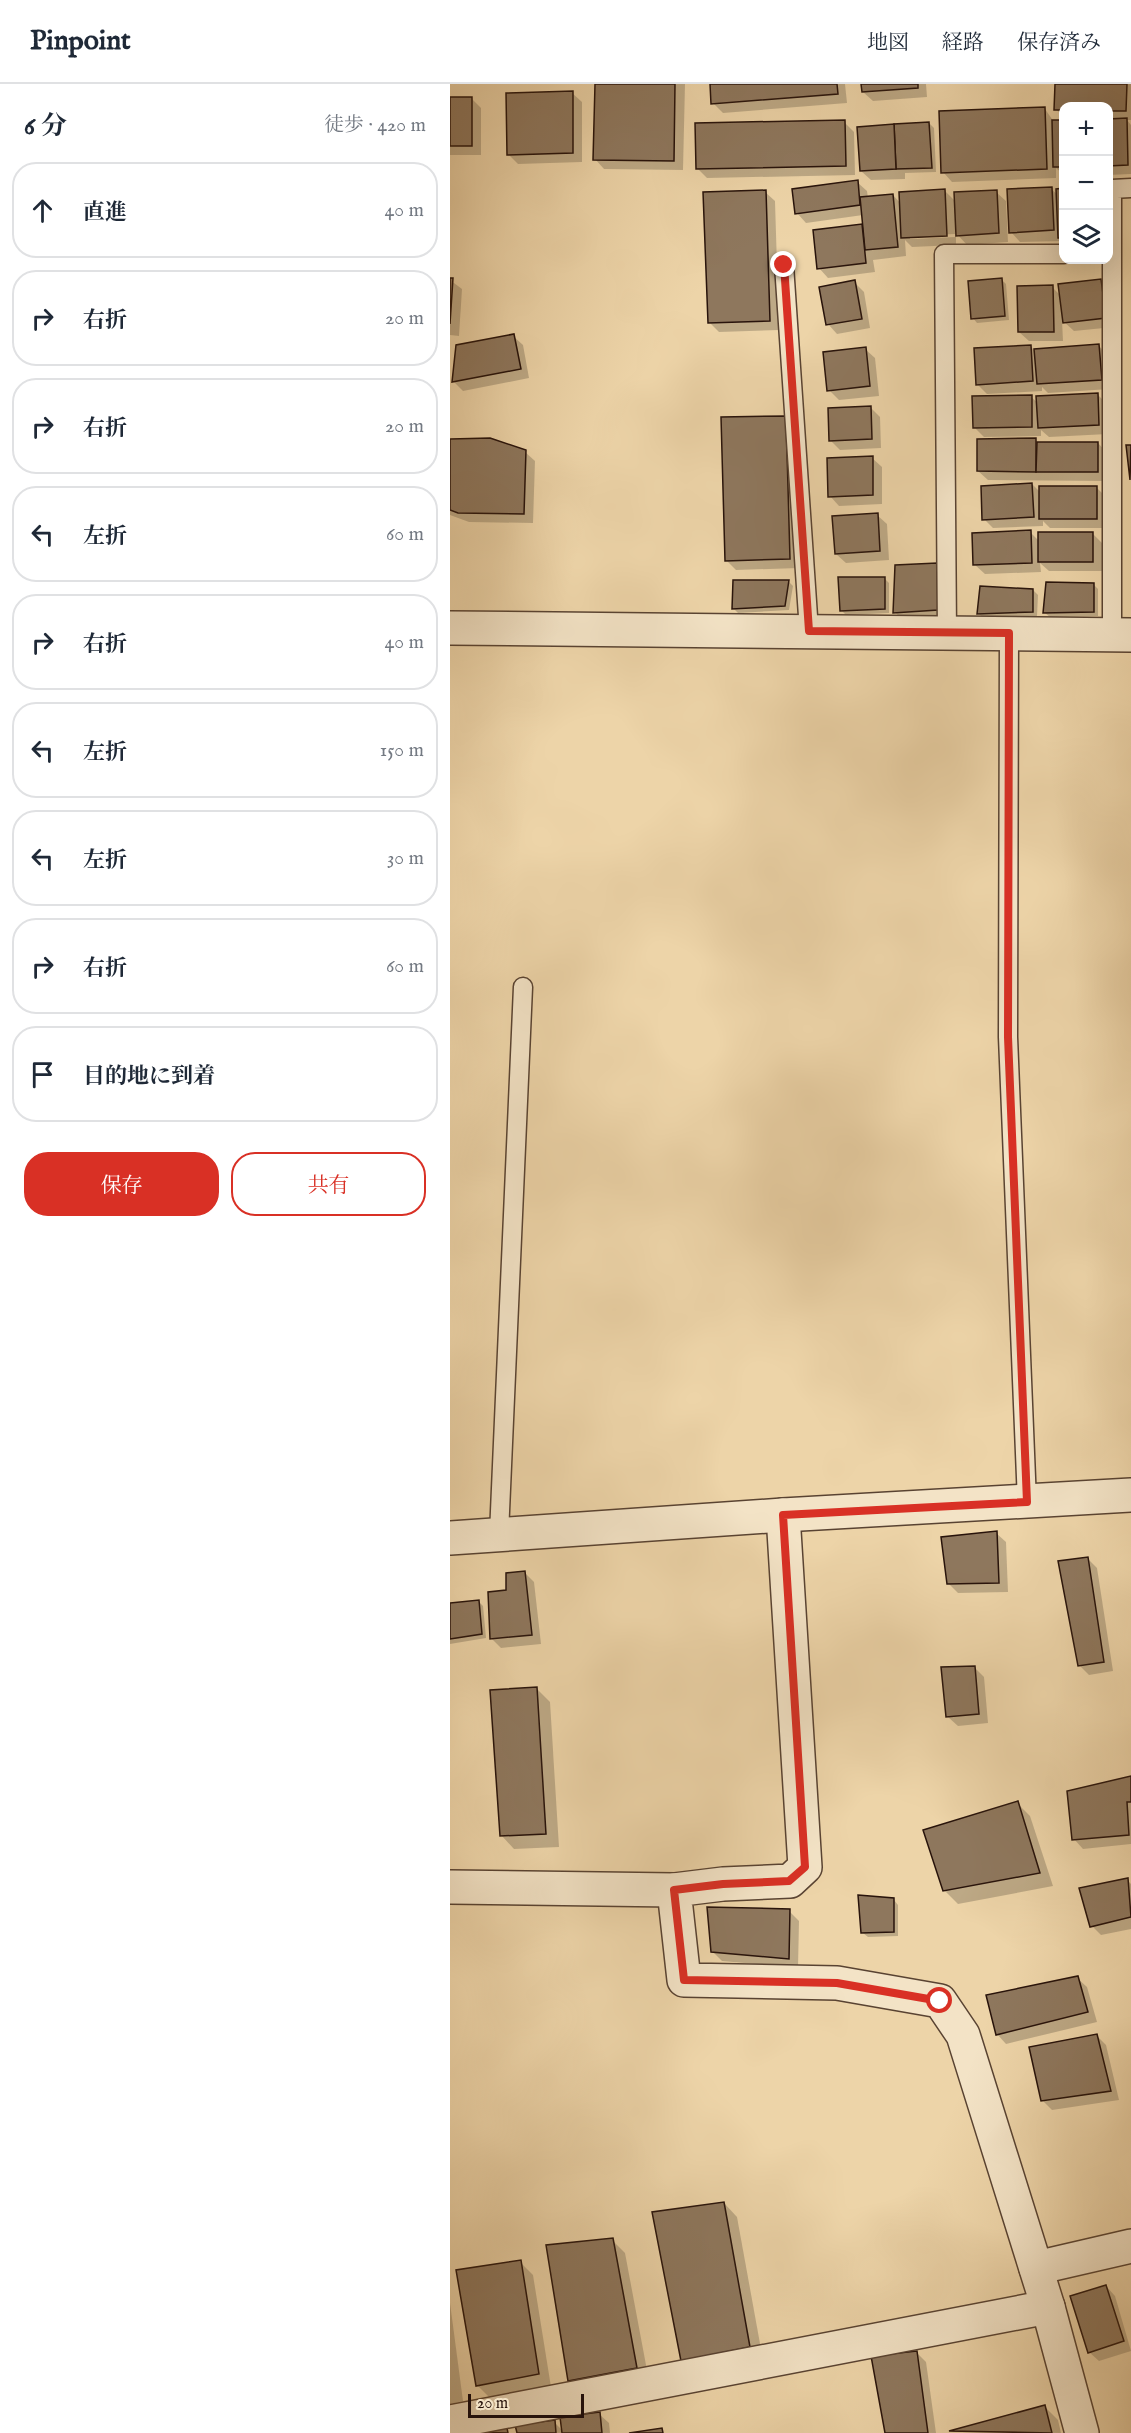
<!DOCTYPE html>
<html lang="ja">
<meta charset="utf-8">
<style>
:root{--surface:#fff;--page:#f6f6f7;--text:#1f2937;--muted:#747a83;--line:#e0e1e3;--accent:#d93025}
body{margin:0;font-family:"IM FELL English","Noto Serif JP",serif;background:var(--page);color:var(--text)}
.controls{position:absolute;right:18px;top:18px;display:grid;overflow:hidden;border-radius:12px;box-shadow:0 6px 24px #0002}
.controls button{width:54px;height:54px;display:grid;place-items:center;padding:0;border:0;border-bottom:2px solid var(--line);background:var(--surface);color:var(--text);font:30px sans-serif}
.scale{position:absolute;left:18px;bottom:15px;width:116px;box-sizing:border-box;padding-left:6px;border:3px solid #28130b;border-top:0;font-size:16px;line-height:21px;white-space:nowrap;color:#28130b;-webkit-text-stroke:4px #f3e3c6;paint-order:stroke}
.stop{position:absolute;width:18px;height:18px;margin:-14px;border:4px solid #d93025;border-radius:50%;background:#fff}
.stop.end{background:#d93025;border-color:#fff;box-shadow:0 2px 6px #0008}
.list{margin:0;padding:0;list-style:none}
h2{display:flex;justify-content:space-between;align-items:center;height:78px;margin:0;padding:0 24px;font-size:26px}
h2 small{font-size:20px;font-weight:400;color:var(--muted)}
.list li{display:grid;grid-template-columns:39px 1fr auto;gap:18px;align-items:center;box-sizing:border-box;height:96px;margin:0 12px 12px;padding:0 12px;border:2px solid var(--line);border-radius:24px}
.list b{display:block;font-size:22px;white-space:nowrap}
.list em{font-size:20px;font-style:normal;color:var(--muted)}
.actions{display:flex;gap:12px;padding:18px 24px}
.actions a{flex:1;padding:14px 0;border:2px solid var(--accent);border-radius:24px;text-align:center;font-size:21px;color:var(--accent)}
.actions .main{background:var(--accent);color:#fff}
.icon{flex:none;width:33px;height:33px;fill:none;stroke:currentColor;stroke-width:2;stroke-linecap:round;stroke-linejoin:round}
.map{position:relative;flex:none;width:681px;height:2349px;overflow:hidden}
header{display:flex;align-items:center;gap:36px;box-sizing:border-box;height:84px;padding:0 30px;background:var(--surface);border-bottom:2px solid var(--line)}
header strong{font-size:28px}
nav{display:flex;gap:33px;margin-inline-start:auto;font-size:21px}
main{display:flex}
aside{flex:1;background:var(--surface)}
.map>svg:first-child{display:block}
</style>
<header>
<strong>Pinpoint</strong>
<nav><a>地図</a><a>経路</a><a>保存済み</a></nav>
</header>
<main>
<aside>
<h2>6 分<small>徒歩 · 420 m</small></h2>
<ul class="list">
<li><svg class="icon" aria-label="ahead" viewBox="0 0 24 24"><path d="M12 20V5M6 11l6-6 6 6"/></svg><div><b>直進</b></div><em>40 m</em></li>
<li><svg class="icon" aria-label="right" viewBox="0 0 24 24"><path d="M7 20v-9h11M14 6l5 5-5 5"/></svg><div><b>右折</b></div><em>20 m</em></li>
<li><svg class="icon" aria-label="right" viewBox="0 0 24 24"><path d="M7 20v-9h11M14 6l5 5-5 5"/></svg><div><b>右折</b></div><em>20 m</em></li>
<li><svg class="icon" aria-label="left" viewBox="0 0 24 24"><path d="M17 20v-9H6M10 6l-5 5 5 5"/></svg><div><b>左折</b></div><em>60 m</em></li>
<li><svg class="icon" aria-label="right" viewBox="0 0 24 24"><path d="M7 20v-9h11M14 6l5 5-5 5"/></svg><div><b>右折</b></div><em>40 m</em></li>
<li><svg class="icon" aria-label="left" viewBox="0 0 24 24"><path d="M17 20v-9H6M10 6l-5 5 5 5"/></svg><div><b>左折</b></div><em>150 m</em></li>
<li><svg class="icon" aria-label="left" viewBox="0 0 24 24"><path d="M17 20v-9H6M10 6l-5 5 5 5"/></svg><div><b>左折</b></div><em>30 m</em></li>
<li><svg class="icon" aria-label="right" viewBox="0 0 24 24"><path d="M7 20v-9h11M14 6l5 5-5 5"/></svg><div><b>右折</b></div><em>60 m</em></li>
<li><svg class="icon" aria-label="arrive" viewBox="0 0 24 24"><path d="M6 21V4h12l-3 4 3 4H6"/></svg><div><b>目的地に到着</b></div></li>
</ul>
<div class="actions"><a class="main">保存</a><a>共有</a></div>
</aside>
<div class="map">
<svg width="681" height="2349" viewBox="0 0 681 2349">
<rect width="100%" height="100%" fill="#edd4a8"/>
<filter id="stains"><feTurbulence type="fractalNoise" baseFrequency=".00333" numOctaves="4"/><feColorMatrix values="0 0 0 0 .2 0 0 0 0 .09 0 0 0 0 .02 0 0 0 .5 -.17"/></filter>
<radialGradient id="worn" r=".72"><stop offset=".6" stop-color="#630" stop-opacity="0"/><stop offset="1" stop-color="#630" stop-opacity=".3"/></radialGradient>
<g fill="#0003" fill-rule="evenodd">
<polygon points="147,0 235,0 233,86 154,85 145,75"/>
<polygon points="262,0 395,0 397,19 273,29 263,19"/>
<polygon points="412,0 476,0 477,13 423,17 413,8"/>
<polygon points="606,0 681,0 681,36 677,36 681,41 681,90 658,91 658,22 614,22 614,33 606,25"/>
<polygon points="122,9 132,18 132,78 68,80 58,70"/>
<polygon points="0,15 22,15 31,24 31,71 0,71"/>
<polygon points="595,25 604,38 614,38 614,91 606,84 606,94 502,98 493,88"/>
<polygon points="394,38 404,48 405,91 257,94 247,84"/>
<polygon points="479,39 484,44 486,88 455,89 455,95 421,96 411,87"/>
<path d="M407 98 417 107 418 114 443 111 451 120 494 106 506 118 546 108 556 117 558 158 517 161 506 149V161L462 163 455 156 456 172 423 176 425 188 378 194 369 184 365 147 414 142 413 131 356 139 347 129ZM505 150V153L460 155V152Z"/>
<polygon points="601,105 608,111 614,106 614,157 570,158 561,148"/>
<polygon points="315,108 325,117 329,246 269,248 260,239"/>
<polygon points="551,195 556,200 559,236 527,239 523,234"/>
<polygon points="0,196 12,205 9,252 0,251"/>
<polygon points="651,197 660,207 664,243 624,247 612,236 613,257 579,257 569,248 602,203 611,212"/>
<polygon points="404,198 414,208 420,244 387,250 378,240"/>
<polygon points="63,252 73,261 79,294 13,307 4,298 8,262"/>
<polygon points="649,262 658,271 660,305 598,309 592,303 592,307 537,310 527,300 581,263 584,266"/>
<polygon points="415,265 425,274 429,312 389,316 379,306"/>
<polygon points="647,310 657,320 658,350 599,353 591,346 591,352 534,353 525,344 581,313 588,319"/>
<polygon points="420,323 430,333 431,364 390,366 381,357"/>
<polygon points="336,333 349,484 286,486 276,476"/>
<polygon points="0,356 75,368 85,377 83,439 19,438 0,431"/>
<polygon points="585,356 589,359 648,359 657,369 657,397 538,396 528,387"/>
<polygon points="422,374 432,383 432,420 389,422 380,412"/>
<polygon points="582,400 591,409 646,403 656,413 656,444 600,444 593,437 593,442 543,444 534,435"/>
<polygon points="427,431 437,440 439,476 396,479 386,470"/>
<polygon points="580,448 589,457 642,449 652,459 652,487 599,487 590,479 591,488 535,490 525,481"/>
<polygon points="487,481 496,490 497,535 454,538 445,528"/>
<polygon points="435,495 439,499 439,529 396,531 391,526"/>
<polygon points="338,497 343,502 339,526 288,529 283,524"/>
<polygon points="643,500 648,505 648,532 600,533 595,529"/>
<polygon points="583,506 588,511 587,532 533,534 529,530"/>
<polygon points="546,1449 556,1458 558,1508 508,1509 498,1499"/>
<polygon points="637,1474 647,1484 663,1587 639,1591 630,1582"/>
<polygon points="74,1488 84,1498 91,1560 51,1564 41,1554 57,1508"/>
<polygon points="28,1517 33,1522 36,1554 0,1560 0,1520"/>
<polygon points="524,1583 534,1593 538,1639 508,1642 498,1633"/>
<polygon points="86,1604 100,1618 109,1763 64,1765 51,1751"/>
<polygon points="681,1694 681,1760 633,1765 624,1755"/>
<polygon points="567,1719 580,1732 603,1802 508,1820 495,1807"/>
<polygon points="677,1796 681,1800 681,1845 651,1851 642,1842"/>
<polygon points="444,1816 448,1821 448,1852 418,1853 413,1849"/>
<polygon points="339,1827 349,1837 348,1884 272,1877 262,1867"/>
<polygon points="627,1894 637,1903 647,1938 556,1960 547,1950"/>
<polygon points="646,1951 656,1961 669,2016 602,2026 592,2016"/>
<polygon points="274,2119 287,2133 313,2276 246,2289"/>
<polygon points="162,2156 175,2169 199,2297 133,2310 120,2296"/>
<polygon points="70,2178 83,2191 101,2303 41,2315 27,2301"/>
<polygon points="656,2202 665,2212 681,2267 649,2277 639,2268"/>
<polygon points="0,2219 13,2317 0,2320"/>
<polygon points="466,2268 476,2278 486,2349 436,2349"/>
<polygon points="595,2323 608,2336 611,2349 501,2348"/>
<polygon points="149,2330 159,2339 160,2349 68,2349 104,2338 113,2347"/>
</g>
<g fill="#8e775d" stroke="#28130b" stroke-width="1.5">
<polygon points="145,0 225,0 224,77 143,76"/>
<polygon points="260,0 387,0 388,10 261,20"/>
<polygon points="411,0 468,0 468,4 412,8"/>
<polygon points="605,0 677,0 676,27 658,27 658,22 614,22 614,26 604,26"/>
<polygon points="123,7 123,69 57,71 56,9"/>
<rect x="0" y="13" width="22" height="49"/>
<polygon points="595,23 597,85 491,89 489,27"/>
<polygon points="677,34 678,81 658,82 658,35"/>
<polygon points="395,36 396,82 246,85 245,39"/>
<polygon points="602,36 614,36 614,83 603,83"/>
<polygon points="479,38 482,84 446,85 444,40"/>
<polygon points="444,40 446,85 410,87 407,43"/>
<polygon points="408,96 410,121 345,130 342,105"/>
<polygon points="602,103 604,146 559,149 557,105"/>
<polygon points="614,104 614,154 608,154 606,105"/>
<polygon points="495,105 497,152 451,154 449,108"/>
<polygon points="316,106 320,237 258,239 253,108"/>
<polygon points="547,106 549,149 506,152 504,108"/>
<polygon points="443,110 448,163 415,166 410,113"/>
<polygon points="412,140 416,179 367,185 363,146"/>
<polygon points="0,194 3,194 0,240"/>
<polygon points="552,194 555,232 521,235 518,197"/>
<polygon points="651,195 656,234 613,239 608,200"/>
<polygon points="405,196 412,235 376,241 369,203"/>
<polygon points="603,201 604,248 568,248 567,202"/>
<polygon points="64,250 71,285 2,298 6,261"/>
<polygon points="649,260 652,296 587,300 584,265"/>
<polygon points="581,261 583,297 526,301 524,264"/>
<polygon points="416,263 420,302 377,307 373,268"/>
<polygon points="648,309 649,341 588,344 586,312"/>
<polygon points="582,311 582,343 523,344 522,312"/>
<polygon points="421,322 422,355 379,357 378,324"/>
<polygon points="336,332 340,475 275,477 271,333"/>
<polygon points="40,354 76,366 74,430 8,429 0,426 0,355"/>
<polygon points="586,354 586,388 527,387 527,355"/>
<polygon points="587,358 648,358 648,388 586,388"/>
<polygon points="676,361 681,361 680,396"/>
<polygon points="423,372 423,411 378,413 377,374"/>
<polygon points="582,399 584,433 532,436 531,402"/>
<rect x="589" y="402" width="58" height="33"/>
<polygon points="428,429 430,467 385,470 382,432"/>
<polygon points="581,446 582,479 523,481 522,449"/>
<rect x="588" y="448" width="55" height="30"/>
<polygon points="487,479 488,526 443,529 445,481"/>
<polygon points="388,493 435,493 435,525 390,527"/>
<polygon points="283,496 339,496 335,522 282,525"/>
<polygon points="596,498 644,499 644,528 593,529"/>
<polygon points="530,502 583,505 583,528 527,530"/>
<polygon points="547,1447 549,1499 497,1500 491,1453"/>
<polygon points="638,1473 654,1578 628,1582 608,1477"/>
<polygon points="75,1487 82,1551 40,1555 38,1508 56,1506 56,1489"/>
<polygon points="29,1516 32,1550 0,1555 0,1519"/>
<polygon points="525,1582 529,1630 496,1633 491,1583"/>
<polygon points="87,1603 96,1750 50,1752 40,1606"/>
<polygon points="681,1692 681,1718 677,1718 679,1751 622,1756 617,1707"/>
<polygon points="568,1717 590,1789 493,1807 473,1746"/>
<polygon points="678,1794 681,1833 640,1843 629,1804"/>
<polygon points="408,1811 444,1814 444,1848 411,1849"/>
<polygon points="257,1823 340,1825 339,1875 261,1868"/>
<polygon points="628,1892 638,1928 546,1951 536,1911"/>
<polygon points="647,1950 661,2007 591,2017 579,1963"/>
<polygon points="274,2118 300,2263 231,2277 202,2128"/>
<polygon points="163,2154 187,2284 118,2297 96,2161"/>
<polygon points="71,2176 89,2290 26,2302 6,2186"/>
<polygon points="656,2201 674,2257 638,2269 620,2212"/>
<polygon points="467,2267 478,2349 435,2349 421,2272"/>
<polygon points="595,2321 602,2349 499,2347"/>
<polygon points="150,2328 152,2349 112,2349 110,2333"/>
<polygon points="105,2336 106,2349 67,2349 65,2341"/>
<polygon points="57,2344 58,2349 22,2348"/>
<polygon points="212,2344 213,2349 179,2349"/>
</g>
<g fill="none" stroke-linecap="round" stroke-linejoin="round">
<defs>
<g id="service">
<polyline points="334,181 359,547"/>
<polyline points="497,549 494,170 614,170"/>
<polyline points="559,549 558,953 577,1418"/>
<polyline points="662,550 662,105 681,104"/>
<polyline points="49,1450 73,903"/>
</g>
<g id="minor">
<polyline points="0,544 681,551"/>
<polyline points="333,1431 355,1783 340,1797 273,1800 224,1806 234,1896 387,1899 490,1917 513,1951 598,2223 632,2349"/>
<polyline points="0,1454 333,1431 681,1411"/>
<polyline points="0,1803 224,1806"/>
<polyline points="586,2184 681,2162"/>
<polyline points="0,2338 598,2223"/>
</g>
</defs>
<use href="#service" stroke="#594332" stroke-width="21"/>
<use href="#minor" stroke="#594332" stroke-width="36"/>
<use href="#service" stroke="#f3e3c6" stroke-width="18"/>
<use href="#minor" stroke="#f3e3c6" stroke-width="33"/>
</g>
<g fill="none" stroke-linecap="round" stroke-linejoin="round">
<polyline stroke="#d93025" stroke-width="8" points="334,181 359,547 559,549 558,953 577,1418 333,1431 355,1783 339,1797 273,1800 224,1806 234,1896 387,1899 490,1917"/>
</g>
<rect width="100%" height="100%" filter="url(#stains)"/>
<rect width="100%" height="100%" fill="url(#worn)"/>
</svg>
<div class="controls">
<button>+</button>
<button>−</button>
<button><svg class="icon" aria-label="layers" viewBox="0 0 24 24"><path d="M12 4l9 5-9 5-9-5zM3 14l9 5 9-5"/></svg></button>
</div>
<div class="scale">20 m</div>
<div class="stop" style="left:490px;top:1917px"></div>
<div class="stop end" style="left:334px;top:181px"></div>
</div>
</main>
